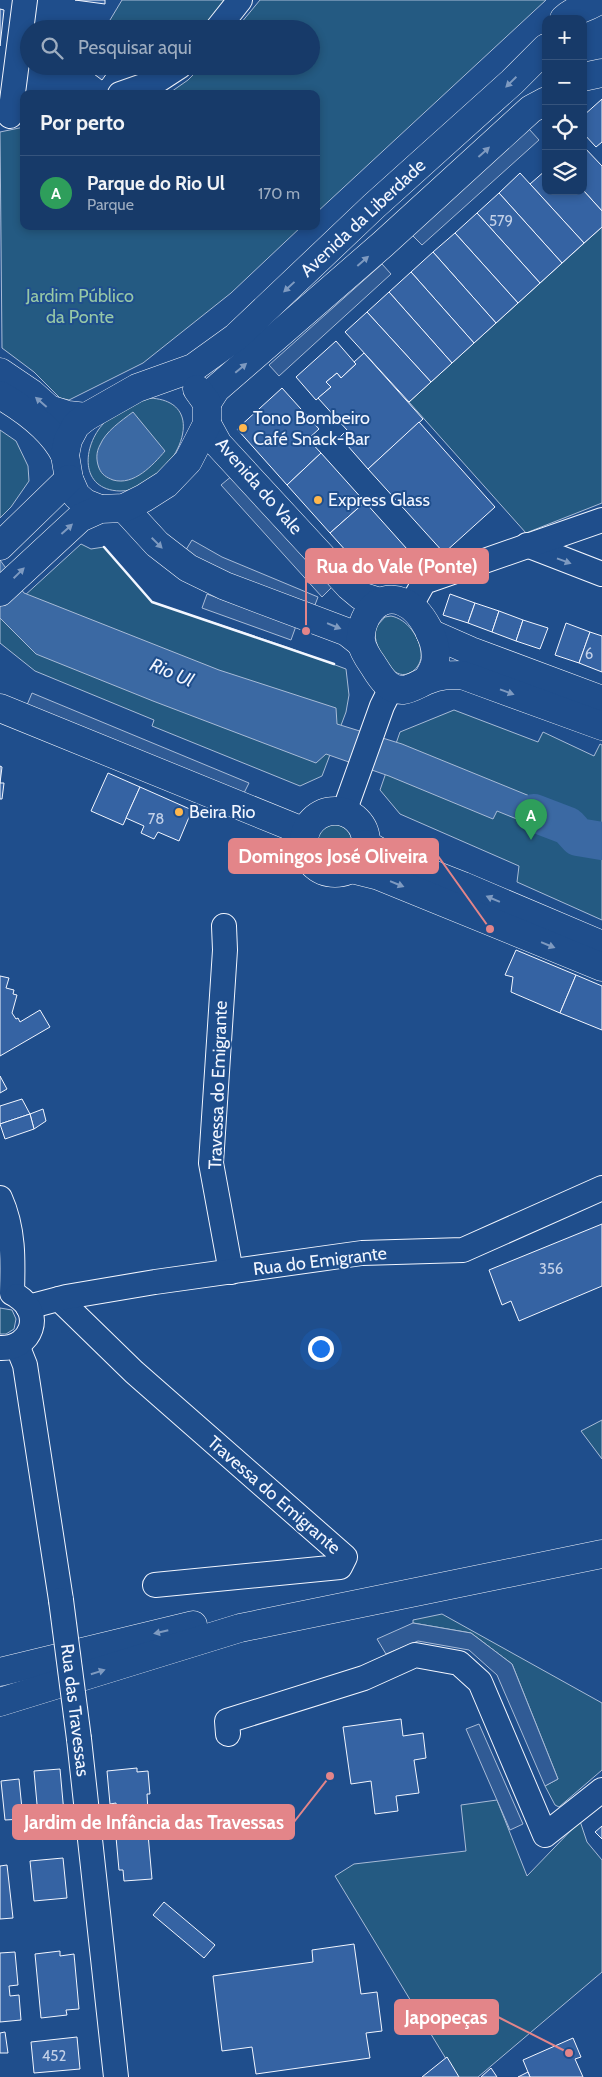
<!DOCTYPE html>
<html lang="pt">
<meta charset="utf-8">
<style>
:root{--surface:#173a69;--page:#244571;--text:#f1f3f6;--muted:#9eadc0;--line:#36547d;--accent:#e69b98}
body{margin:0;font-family:Cabin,sans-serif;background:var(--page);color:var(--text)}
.controls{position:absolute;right:15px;top:15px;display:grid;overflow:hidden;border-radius:10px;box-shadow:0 2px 8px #0003}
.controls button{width:45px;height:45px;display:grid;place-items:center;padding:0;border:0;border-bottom:1px solid var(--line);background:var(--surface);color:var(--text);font:25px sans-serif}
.you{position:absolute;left:320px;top:1348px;width:18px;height:18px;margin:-12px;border:4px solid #fff;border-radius:50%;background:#1a73e8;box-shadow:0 0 0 8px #1a73e833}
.badge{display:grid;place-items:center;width:32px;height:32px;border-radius:50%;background:var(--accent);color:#fff;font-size:16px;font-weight:700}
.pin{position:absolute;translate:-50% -41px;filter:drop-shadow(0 1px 2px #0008)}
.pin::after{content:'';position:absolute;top:26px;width:18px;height:15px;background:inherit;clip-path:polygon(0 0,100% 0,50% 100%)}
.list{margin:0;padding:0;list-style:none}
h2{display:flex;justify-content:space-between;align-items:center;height:65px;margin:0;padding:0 20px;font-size:21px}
h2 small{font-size:16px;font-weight:400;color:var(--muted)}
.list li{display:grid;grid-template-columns:32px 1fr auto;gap:15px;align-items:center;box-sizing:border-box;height:75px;padding:0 20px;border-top:1px solid var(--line)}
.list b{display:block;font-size:19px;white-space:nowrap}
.list p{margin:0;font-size:16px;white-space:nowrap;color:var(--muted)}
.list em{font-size:16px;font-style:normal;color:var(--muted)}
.icon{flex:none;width:28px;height:28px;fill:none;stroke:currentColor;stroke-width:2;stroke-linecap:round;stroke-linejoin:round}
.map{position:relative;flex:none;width:602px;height:2077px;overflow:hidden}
.search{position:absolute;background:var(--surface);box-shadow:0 2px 8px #0003;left:20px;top:20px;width:300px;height:55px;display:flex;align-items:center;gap:12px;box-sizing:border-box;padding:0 18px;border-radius:28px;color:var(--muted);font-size:19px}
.panel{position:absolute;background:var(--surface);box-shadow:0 2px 8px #0003;left:20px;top:90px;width:300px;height:140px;border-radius:10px}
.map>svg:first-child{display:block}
</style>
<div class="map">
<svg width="602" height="2077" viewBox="0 0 602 2077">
<rect width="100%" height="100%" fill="#1f4e8c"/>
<g fill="#245a82" stroke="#a8bbd7">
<polygon points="122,0 227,0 204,29 134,29 130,22 107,25"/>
<polygon points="260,0 546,0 316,213 316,94 168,94 188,80 202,66 311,66 311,29 236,29"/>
<polygon points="24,127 24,226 302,226 231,293 143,363 69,400 60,398 34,372 2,348 0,132"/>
<polygon points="602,227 602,503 526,533 409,402"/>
<path d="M142 398C222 395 170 492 120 491 79 490 82 446 104 423 114 412 128 405 142 398Z"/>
<polygon points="0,430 16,441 28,466 29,481 11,507 0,518"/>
<polygon points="81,544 91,549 104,547 152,602 287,647 346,669 349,695 346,712 322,776 300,786 152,726 154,720 35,671 0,643 0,618"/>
<path d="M391 616C407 619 420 637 421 653 423 668 405 682 393 670 390 668 388 664 386 661 379 651 374 641 375 628L385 617Z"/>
<polygon points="454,710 538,742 543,732 594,756 600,744 602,745 602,920 517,882 519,866 400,814 380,790 400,732"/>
<circle cx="333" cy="843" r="19"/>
<polygon points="0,1308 12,1310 16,1319 14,1329 6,1334 0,1334"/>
<polygon points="602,1420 602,1459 581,1431"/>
<polygon points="442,1614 602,1703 602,1770 559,1807 555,1805 545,1786 558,1779 512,1664 471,1633 413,1623 413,1620"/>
<polygon points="497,1800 527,1876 580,1821 587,1842 602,1860 602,1972 478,2077 457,2077 335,1876 354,1864 466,1851 461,1805"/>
</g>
<g fill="#305b95" stroke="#a8bbd7">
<polygon points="529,129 539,140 422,245 412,235"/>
<polygon points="382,264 391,274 279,376 269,365"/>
<polygon points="233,475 333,586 322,597 221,485"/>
<polygon points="192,540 222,557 318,597 313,610 184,553"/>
<polygon points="207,594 296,626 291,640 202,608"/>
<polygon points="32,693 249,783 243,795 27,705"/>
<polygon points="413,1623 471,1633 512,1664 558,1779 545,1786 497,1675 469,1650 418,1641 386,1654 377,1639"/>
<polygon points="479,1724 523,1824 510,1830 466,1729"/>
</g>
<g fill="#3b69a3" stroke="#a8bbd7">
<path d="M133 412 165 451C153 465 134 486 113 480 106 477 102 475 99 468 96 460 96 452 100 445 106 431 121 421 133 412Z"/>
<polygon points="0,560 24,593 219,670 336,708 337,724 402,744 586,819 576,843 497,811 493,819 389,776 326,754 316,763 153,701 36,654 0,618"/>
</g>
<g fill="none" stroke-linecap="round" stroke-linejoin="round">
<polyline stroke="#3b69a3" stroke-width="38" points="534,813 568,826 578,837 602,841"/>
</g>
<g fill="#3563a3" stroke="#f2f6ff">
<polygon points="75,0 105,0 105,4"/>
<polygon points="0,9 4,10 0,46"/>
<polygon points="87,66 112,66 102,80 86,68"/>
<polygon points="602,99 602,142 596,147 583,133 583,116"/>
<polygon points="583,146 602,166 602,211 583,190"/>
<polygon points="546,170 546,191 583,190 602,211 602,227 584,243 530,184"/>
<polygon points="520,173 584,243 562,263 499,193"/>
<polygon points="499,193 562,263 540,283 477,213"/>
<polygon points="477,213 540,283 518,303 455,233"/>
<polygon points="455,233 518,303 496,323 433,252"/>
<polygon points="433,252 496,323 474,343 411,272"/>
<polygon points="411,272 474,343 452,363 389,292"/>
<polygon points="389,292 452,363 431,382 367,312"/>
<polygon points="367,312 431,382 409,402 345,332"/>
<polygon points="336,341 356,364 341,378 337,373 326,382 331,387 316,400 296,377"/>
<polygon points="364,353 423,419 368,469 340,437 347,430 318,398 331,387 326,382 337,373 341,378 356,364 354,362"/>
<polygon points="282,388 319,429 308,439 321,453 287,485 237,429"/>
<polygon points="419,422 495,507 444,553 368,469"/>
<polygon points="321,453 365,502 330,533 287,485"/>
<polygon points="365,502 407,549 373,581 330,533"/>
<polygon points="450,594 475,603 468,623 443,615"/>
<polygon points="475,603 499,611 492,632 468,623"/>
<polygon points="499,611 523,620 516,641 492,632"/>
<polygon points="523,620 548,628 540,649 516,641"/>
<polygon points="566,623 590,632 579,663 555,655"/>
<polygon points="590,632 602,636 602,672 579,663"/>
<polygon points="0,766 2,767 0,783 4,783 2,799 0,799"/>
<polygon points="108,773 140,787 123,825 91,811"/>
<polygon points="140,787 192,810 179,841 158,832 154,839 141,833 144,826 126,818"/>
<polygon points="516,950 576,975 560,1013 511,992 513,977 505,975"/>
<polygon points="576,975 602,986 602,1030 560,1013"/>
<polygon points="0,976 9,978 6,988 14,990 13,994 17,995 12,1013 16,1019 18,1018 20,1022 40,1010 50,1027 0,1056"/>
<polygon points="0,1076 7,1089 0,1093"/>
<polygon points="22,1099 30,1114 0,1124 0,1106"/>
<polygon points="43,1109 46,1121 34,1129 30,1114"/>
<polygon points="30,1114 34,1129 5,1139 0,1124"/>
<polygon points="602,1224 602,1286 519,1321 511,1301 502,1305 489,1270"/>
<polygon points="401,1719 403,1736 423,1733 426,1758 414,1760 419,1793 396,1796 398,1811 375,1814 371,1781 351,1784 343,1727"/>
<polygon points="137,1768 137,1772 148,1771 150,1794 147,1794 148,1811 117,1815 116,1803 110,1804 107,1771"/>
<polygon points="60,1769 64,1813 38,1815 34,1771"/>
<polygon points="19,1779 23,1819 5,1820 1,1781"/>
<polygon points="602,1826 602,1839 595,1832"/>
<polygon points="148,1834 152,1879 124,1881 123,1870 119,1870 116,1837"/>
<polygon points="63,1858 67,1898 34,1901 30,1861"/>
<polygon points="7,1865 13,1918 0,1919 0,1866"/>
<polygon points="164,1902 215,1945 204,1958 153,1915"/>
<polygon points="354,1944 361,1994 377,1992 382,2031 366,2033 370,2058 256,2074 252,2047 222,2051 213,1976 313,1962 312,1950"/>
<polygon points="60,1951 60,1956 74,1954 79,2009 66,2010 67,2015 41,2018 35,1954"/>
<polygon points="15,1952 18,1985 9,1986 10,1996 19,1995 21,2020 0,2022 0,1953"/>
<polygon points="5,2032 8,2053 0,2053 0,2033"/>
<polygon points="77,2037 80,2069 34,2073 31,2042"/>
<polygon points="573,2038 581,2057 575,2059 583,2077 530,2077 523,2060"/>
<polygon points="447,2057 459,2077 422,2077"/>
<polygon points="491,2068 497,2077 481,2077"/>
<polygon points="528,2072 530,2077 518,2077"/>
</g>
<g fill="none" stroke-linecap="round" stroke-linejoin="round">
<defs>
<g id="minor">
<polyline points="217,29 240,0"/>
<polyline points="120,94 157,81 180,66"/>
<polyline points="10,116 25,0"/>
<polyline points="527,545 602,574"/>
<polyline points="410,607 424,582 602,520"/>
<polyline points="344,812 382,706 391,688"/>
<polyline points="224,926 225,950 211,1163 231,1272"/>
<path d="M0 1198C14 1229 13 1260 12 1293"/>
<polyline points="59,1299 134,1372 345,1557 340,1567 155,1585"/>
<polyline points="28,1307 66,1297 155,1282 362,1253 463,1250 602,1188"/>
<polyline points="17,1345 25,1365 61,1600"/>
<path d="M0 1348C32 1349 44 1313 17 1296"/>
<polyline points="228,1734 227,1721 364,1678 415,1655 459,1663 480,1682 545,1835 602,1790"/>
<polyline points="79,1739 116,2077"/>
</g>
<g id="major">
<path d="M564 19C576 7 586 10 599 0"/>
<polyline points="583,77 602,73"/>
<polyline points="0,372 31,393 49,409 68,415 86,417"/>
<path d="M0 395C24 409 52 429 65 455"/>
<polyline points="207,403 216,389 383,244 531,109 546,101"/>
<polyline points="207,424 218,444 349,586 361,596 380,602"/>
<polyline points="124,508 157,544 188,568 225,586 347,632 361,643"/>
<polyline points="100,509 85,503 76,495 69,479 65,455 68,440 76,425 86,417 137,388 193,368 236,337 374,206 512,82 546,48"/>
<polyline points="0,546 69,479"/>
<polyline points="0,592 80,518 100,509 124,508 144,498 166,484 188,461 207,424 207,403 197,389"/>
<polyline points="430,633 471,651 602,700"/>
<path d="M427 680C430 675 434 668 435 663 439 642 422 610 403 602 377 591 359 619 361 641 362 648 368 658 373 665 380 676 388 691 403 690 412 689 420 683 428 680 439 675 450 675 462 675L602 726"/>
<polyline points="0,708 305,832"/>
<circle cx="335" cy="842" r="31"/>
<polyline points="366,844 386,856 463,886 602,945"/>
<polyline points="351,869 379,876 602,967"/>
</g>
<g id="highway">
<polyline points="0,1672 193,1625"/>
<polyline points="0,1702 240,1628 602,1554"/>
</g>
</defs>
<use href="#minor" stroke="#f2f6ff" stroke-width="26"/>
<use href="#major" stroke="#f2f6ff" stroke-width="29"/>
<use href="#highway" stroke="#f2f6ff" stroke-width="29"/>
<use href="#minor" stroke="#1f4e8c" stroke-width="24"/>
<use href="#major" stroke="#1f4e8c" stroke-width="28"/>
<use href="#highway" stroke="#1f4e8c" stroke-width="28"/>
<defs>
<polyline id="minor-bridge" points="61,1600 79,1739"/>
</defs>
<use href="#minor-bridge" stroke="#f2f6ff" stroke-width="26" stroke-linecap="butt"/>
<use href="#minor-bridge" stroke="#1f4e8c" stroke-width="24"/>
<polyline stroke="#f2f6ff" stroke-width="2.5" points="104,547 152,602 334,664"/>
</g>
<defs><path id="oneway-solid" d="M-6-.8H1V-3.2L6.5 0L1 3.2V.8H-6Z" transform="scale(1.25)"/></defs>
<g fill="#7e9ac0">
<use href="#oneway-solid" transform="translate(511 82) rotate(136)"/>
<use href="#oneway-solid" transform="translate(484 152) rotate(-42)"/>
<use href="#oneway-solid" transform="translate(363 261) rotate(-41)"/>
<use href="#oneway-solid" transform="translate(289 287) rotate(137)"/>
<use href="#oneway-solid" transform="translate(241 368) rotate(-40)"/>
<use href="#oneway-solid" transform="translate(41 402) rotate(-139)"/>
<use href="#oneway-solid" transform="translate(67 529) rotate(-42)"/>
<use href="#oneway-solid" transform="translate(157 543) rotate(45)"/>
<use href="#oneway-solid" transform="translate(564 561) rotate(20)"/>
<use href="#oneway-solid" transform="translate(19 573) rotate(-44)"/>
<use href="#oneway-solid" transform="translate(334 626) rotate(22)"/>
<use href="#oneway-solid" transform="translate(507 692) rotate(20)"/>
<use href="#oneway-solid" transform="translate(397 884) rotate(22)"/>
<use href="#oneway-solid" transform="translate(493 899) rotate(-157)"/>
<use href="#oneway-solid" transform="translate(548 945) rotate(22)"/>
<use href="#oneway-solid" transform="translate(161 1632) rotate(167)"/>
<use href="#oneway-solid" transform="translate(98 1672) rotate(-18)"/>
</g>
<g fill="#ffb74d" stroke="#1f4e8c" stroke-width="2">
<circle cx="243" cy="428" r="5"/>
<circle cx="318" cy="500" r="5"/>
<circle cx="179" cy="812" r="5"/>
</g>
<g text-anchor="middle" stroke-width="4" stroke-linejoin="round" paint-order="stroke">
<g font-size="15" fill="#c3d1e8">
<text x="501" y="226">579</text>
<text x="589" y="659">6</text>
<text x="156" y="824">78</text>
<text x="551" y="1274">356</text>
<text x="54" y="2061">452</text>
</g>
<g font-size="18" fill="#f2f6ff" stroke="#1f4e8c">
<text transform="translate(363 218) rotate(-43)" y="6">Avenida da Liberdade</text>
<text transform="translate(259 486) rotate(49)" y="6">Avenida do Vale</text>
<text transform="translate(218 1085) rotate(-88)" y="6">Travessa do Emigrante</text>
<text transform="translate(320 1261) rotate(-7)" y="6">Rua do Emigrante</text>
<text transform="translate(274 1495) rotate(41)" y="6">Travessa do Emigrante</text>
<text transform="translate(75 1710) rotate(83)" y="6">Rua das Travessas</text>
</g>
<g font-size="18" fill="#97c8a6" stroke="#1f4e8c">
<text x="80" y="302">Jardim Público<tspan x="80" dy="21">da Ponte</tspan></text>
</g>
<g font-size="18" fill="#f2f6ff" stroke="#1f4e8c" text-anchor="start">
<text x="253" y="424">Tono Bombeiro<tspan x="253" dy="21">Café Snack-Bar</tspan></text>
<text x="328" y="506">Express Glass</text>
<text x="189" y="818">Beira Rio</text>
</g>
<g font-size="19" font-style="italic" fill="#f2f6ff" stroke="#1f4e8c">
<text transform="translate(172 672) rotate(23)" y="7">Rio Ul</text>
</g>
</g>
<path fill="none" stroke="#e38589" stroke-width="2" d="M306 631L306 566M490 929L438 856M330 1776L294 1822M569 2053L498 2017"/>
<g fill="#e38589" stroke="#1f4e8c" stroke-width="2">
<circle cx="306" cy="631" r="5"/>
<circle cx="490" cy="929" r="5"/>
<circle cx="330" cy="1776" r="5"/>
<circle cx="569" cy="2053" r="5"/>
</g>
<g fill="#e38589" stroke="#e38589" stroke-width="2">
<rect x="306" y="549" width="182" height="34" rx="5"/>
<rect x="229" y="839" width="209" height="34" rx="5"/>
<rect x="13" y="1805" width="281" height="34" rx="5"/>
<rect x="395" y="2000" width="103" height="34" rx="5"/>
</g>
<g font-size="19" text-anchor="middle" font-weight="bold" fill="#fff">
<text x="397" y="573">Rua do Vale (Ponte)</text>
<text x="333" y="863">Domingos José Oliveira</text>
<text x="154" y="1829">Jardim de Infância das Travessas</text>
<text x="446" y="2024">Japopeças</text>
</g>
</svg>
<div class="controls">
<button>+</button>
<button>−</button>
<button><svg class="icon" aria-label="locate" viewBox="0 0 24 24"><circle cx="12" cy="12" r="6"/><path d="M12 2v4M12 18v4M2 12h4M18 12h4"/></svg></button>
<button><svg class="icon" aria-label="layers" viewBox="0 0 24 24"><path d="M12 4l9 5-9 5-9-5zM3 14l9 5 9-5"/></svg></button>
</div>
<div class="you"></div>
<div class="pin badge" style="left:531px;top:840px;background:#2e9e5b">A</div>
<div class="search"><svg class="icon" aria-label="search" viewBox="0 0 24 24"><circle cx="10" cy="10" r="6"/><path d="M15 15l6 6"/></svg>Pesquisar aqui</div>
<section class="panel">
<h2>Por perto<small></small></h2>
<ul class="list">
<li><span class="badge" style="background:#2e9e5b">A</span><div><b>Parque do Rio Ul</b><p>Parque</p></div><em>170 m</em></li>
</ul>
</section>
</div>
